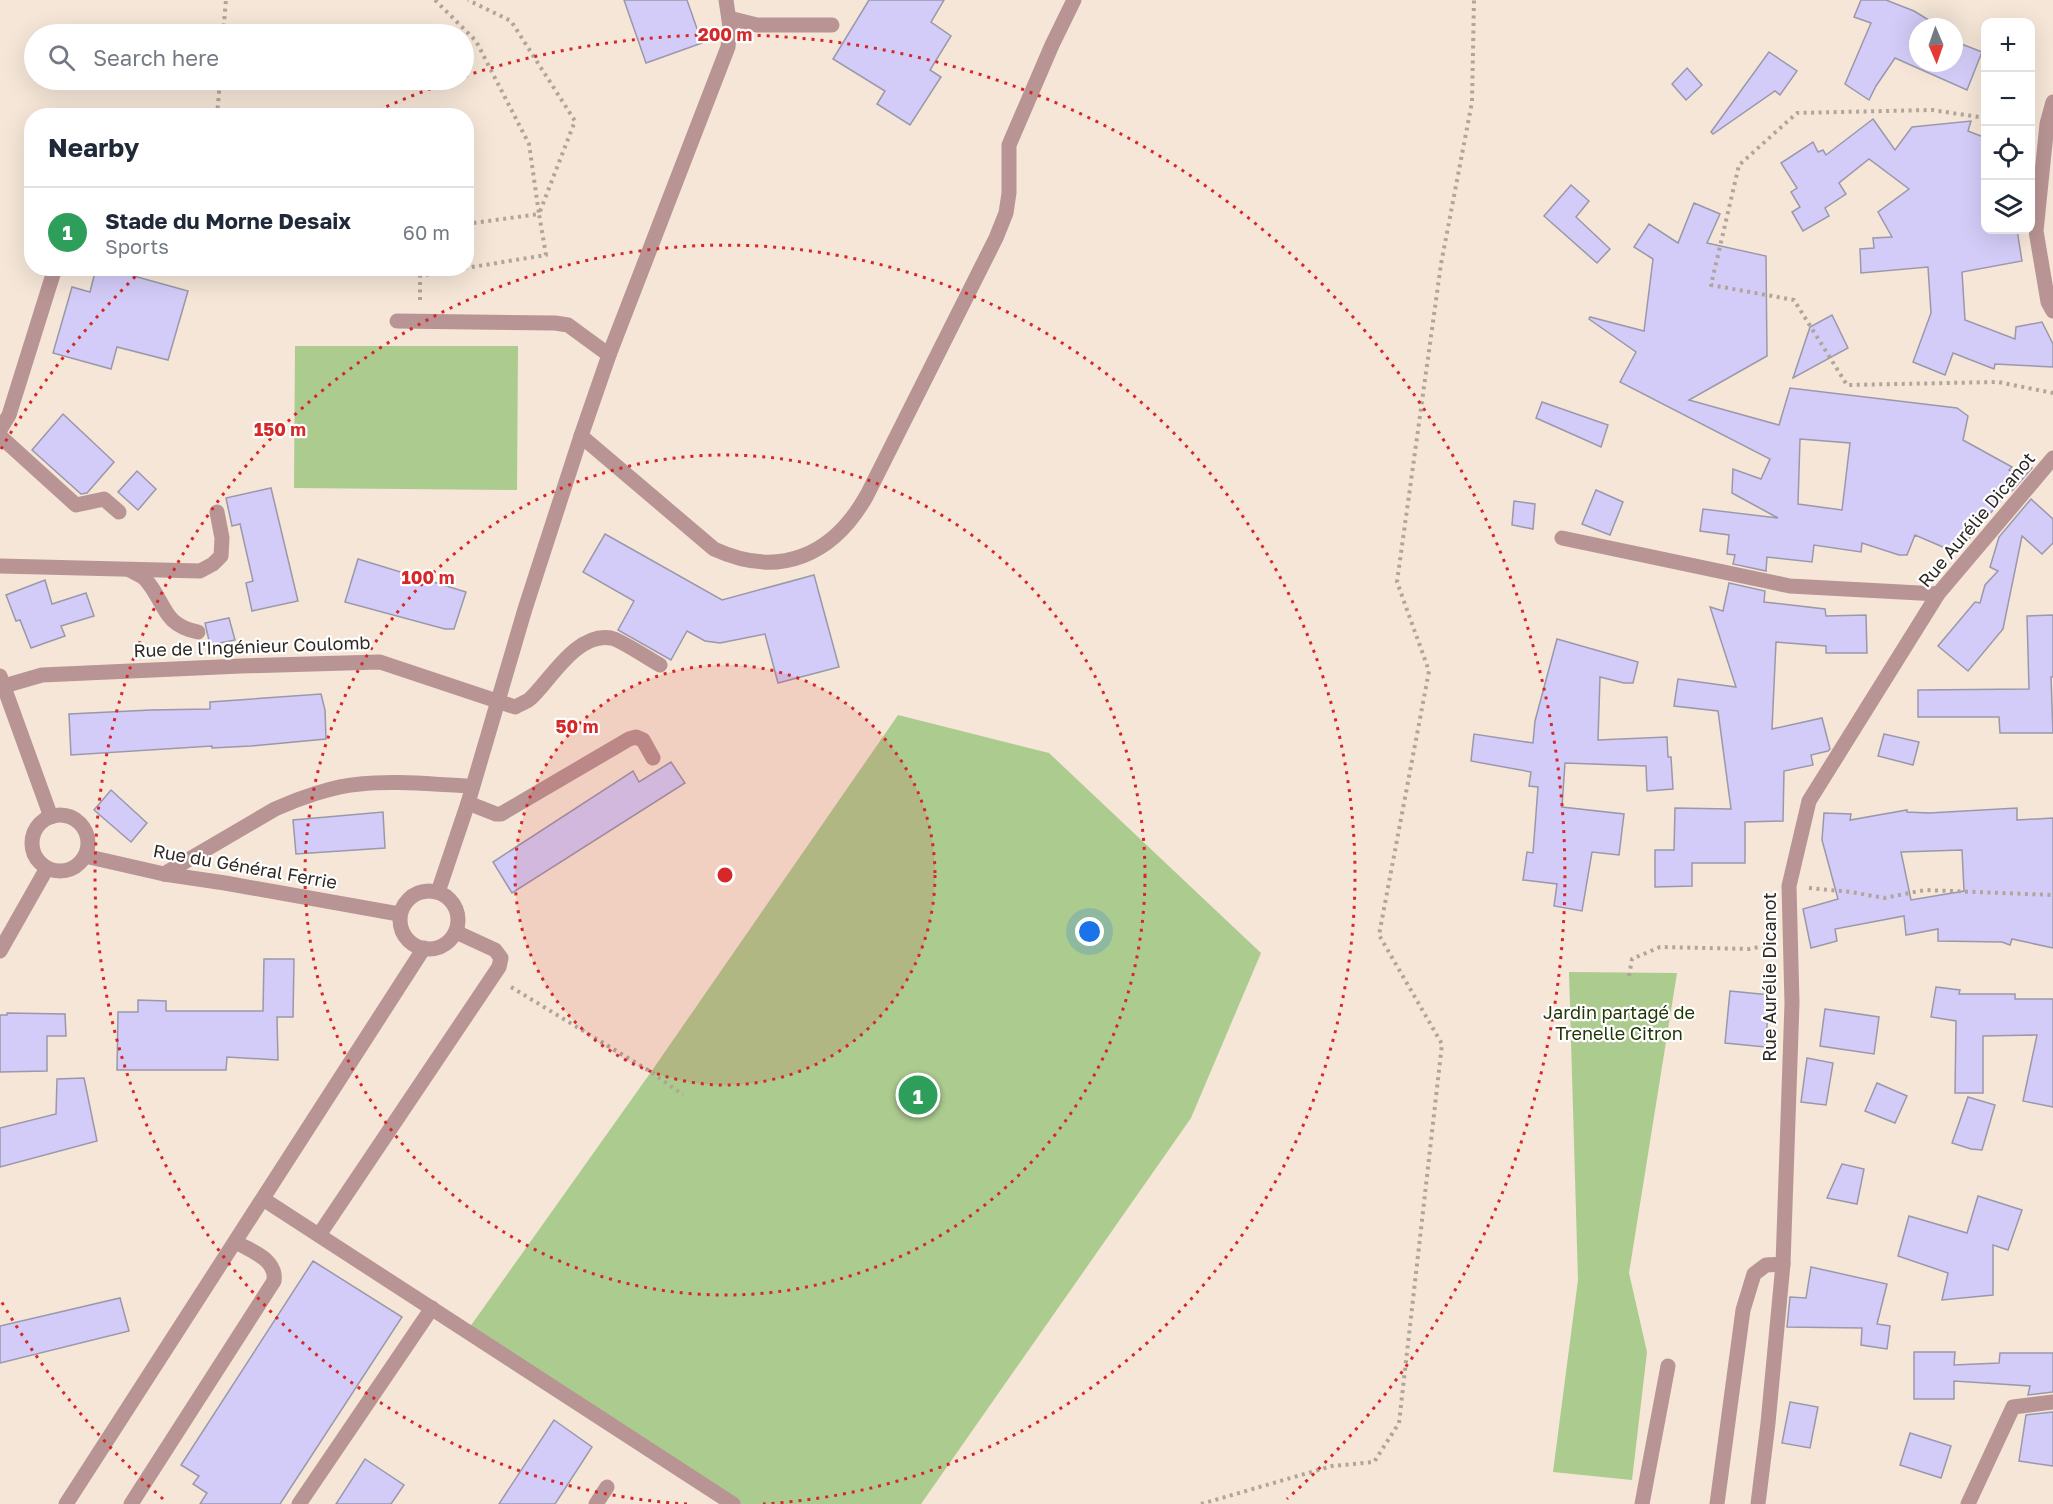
<!DOCTYPE html>
<meta charset="utf-8">
<style>
:root{--surface:#fff;--page:#f2f2f3;--text:#1f2937;--muted:#747a83;--line:#e0e1e3;--accent:#883f22}
body{margin:0;font-family:"Golos Text",sans-serif;background:var(--page);color:var(--text)}
.controls{position:absolute;right:18px;top:18px;display:grid;overflow:hidden;border-radius:12px;box-shadow:0 6px 24px #0002}
.controls button{width:54px;height:54px;display:grid;place-items:center;padding:0;border:0;border-bottom:2px solid var(--line);background:var(--surface);color:var(--text);font:30px sans-serif}
.compass{position:absolute;left:1909px;top:18px;width:54px;height:54px;border-radius:50%;background:var(--surface);box-shadow:0 6px 24px #0002;rotate:178deg}
.you{position:absolute;left:1090px;top:932px;width:21px;height:21px;margin:-15px;border:4px solid #fff;border-radius:50%;background:#1a73e8;box-shadow:0 0 0 9px #1a73e833}
.badge{display:grid;place-items:center;width:39px;height:39px;border-radius:50%;background:var(--accent);color:#fff;font-size:20px;font-weight:700}
.pin{position:absolute;translate:-50% -50%;border:3px solid #fff;box-shadow:0 2px 6px #0006}
.list{margin:0;padding:0;list-style:none}
h2{display:flex;justify-content:space-between;align-items:center;height:78px;margin:0;padding:0 24px;font-size:26px}
h2 small{font-size:20px;font-weight:400;color:var(--muted)}
.list li{display:grid;grid-template-columns:39px 1fr auto;gap:18px;align-items:center;box-sizing:border-box;height:90px;padding:0 24px;border-top:2px solid var(--line)}
.list b{display:block;font-size:22px;white-space:nowrap}
.list p{margin:0;font-size:20px;white-space:nowrap;color:var(--muted)}
.list em{font-size:20px;font-style:normal;color:var(--muted)}
.icon{flex:none;width:33px;height:33px;fill:none;stroke:currentColor;stroke-width:2;stroke-linecap:round;stroke-linejoin:round}
.map{position:relative;flex:none;width:2053px;height:1504px;overflow:hidden}
.search{position:absolute;background:var(--surface);box-shadow:0 6px 24px #0002;left:24px;top:24px;width:450px;height:66px;display:flex;align-items:center;gap:15px;box-sizing:border-box;padding:0 21px;border-radius:33px;color:var(--muted);font-size:22px}
.panel{position:absolute;background:var(--surface);box-shadow:0 6px 24px #0002;left:24px;top:108px;width:450px;height:168px;border-radius:24px}
.map>svg:first-child{display:block}
</style>
<div class="map">
<svg width="2053" height="1504" viewBox="0 0 2053 1504">
<rect width="100%" height="100%" fill="#f5e6d7"/>
<g fill="#accb8f">
<polygon points="295,346 518,346 517,490 294,488"/>
<polygon points="898,715 1049,753 1261,953 1191,1118 921,1504 733,1504 467,1331 651,1072"/>
<polygon points="1569,972 1677,973 1629,1273 1647,1352 1632,1480 1553,1472 1578,1280"/>
</g>
<g fill="#d3ccf8" stroke="#9a98aa" stroke-width="1.5" fill-rule="evenodd">
<polygon points="624,0 687,0 702,43 646,63"/>
<polygon points="869,0 944,0 931,22 951,36 930,70 941,77 910,125 877,104 885,91 833,59"/>
<polygon points="1861,0 1886,0 1914,11 1937,25 1936,27 1918,27 1918,63 1954,63 1954,41 1982,52 1967,90 1895,58 1876,86 1869,100 1845,84 1871,23 1854,17"/>
<polygon points="1769,52 1797,71 1780,95 1775,91 1713,134 1711,132"/>
<polygon points="1687,68 1702,85 1686,100 1672,84"/>
<polygon points="1873,119 1895,150 1912,127 1971,121 1968,131 1986,138 1986,230 2017,230 2022,261 1962,272 1965,320 2015,339 2016,327 2042,322 2053,344 2053,367 1995,364 1994,369 1953,353 1945,375 1913,362 1931,313 1928,267 1861,273 1860,249 1874,248 1873,238 1892,237 1878,212 1909,189 1869,159 1839,183 1846,194 1825,208 1829,216 1803,231 1792,212 1800,207 1791,192 1797,188 1781,163 1813,142 1818,152 1823,150 1826,155"/>
<polygon points="1571,185 1589,201 1576,217 1610,249 1597,263 1544,216"/>
<path d="M1694 203 1720 214 1707 243 1766 256 1767 356 1689 400 1779 425 1790 388 1957 408 1968 416 1963 440 2012 467 2009 470 2017 475 2019 465 2032 468 2012 491 2014 485 1957 553 1915 535 1907 555H1899L1862 543 1861 552 1814 545 1812 562 1767 557 1766 571 1733 564 1735 555 1727 554 1729 535 1700 531 1703 509 1778 518 1732 493 1733 469 1761 479 1770 459 1620 382 1636 352 1589 319 1590 317 1644 331 1653 259 1634 247 1649 224 1678 243ZM1800 439 1850 443 1842 510 1798 504Z"/>
<polygon points="105,268 188,291 168,360 117,347 111,369 53,353 72,287 90,292 94,276"/>
<polygon points="1832,315 1848,348 1793,378 1810,327"/>
<polygon points="1542,402 1608,425 1601,447 1536,418"/>
<polygon points="63,414 114,462 87,493 81,494 32,450"/>
<polygon points="137,471 156,489 138,510 118,492"/>
<polygon points="271,488 298,601 252,611 246,583 253,581 240,524 232,526 226,498"/>
<polygon points="1596,490 1623,502 1610,535 1582,524"/>
<polygon points="2031,499 2053,519 2053,543 2042,554 2022,536 2003,629 1968,671 1938,646 1975,602 1980,603 1985,585 1998,571 1990,567 1999,537"/>
<polygon points="1514,501 1535,504 1533,529 1512,525"/>
<polygon points="605,534 722,600 814,575 839,667 778,683 765,634 720,643 705,641 687,631 671,660 618,630 634,601 583,572"/>
<polygon points="358,559 466,592 454,629 445,629 345,602"/>
<polygon points="45,580 52,604 86,593 94,616 61,626 65,636 31,648 20,620 16,621 6,595"/>
<polygon points="1729,583 1765,591 1764,602 1825,609 1826,616 1866,615 1867,653 1826,653 1826,646 1776,642 1772,729 1822,718 1830,749 1828,751 1811,755 1813,765 1784,771 1783,821 1745,822 1745,863 1692,863 1692,886 1655,887 1655,850 1674,850 1675,808 1731,809 1718,711 1674,706 1678,679 1736,687 1710,607 1723,611"/>
<polygon points="2053,615 2053,677 2051,677 2053,733 2000,733 1999,717 1918,717 1918,690 2029,689 2027,616"/>
<polygon points="229,618 235,640 210,645 205,623"/>
<polygon points="1557,639 1638,662 1633,683 1624,683 1600,677 1598,740 1667,737 1668,757 1671,757 1673,789 1647,791 1646,766 1565,763 1562,807 1624,814 1619,855 1592,852 1582,911 1554,906 1557,884 1523,880 1527,852 1533,853 1538,787 1529,786 1531,772 1471,761 1474,734 1533,743 1535,721"/>
<polygon points="321,694 325,710 326,739 251,746 212,748 212,746 71,755 69,714 151,710 210,709 210,702"/>
<polygon points="1884,734 1919,742 1913,765 1878,756"/>
<polygon points="671,762 685,783 512,893 493,862 633,771 639,782"/>
<polygon points="111,790 147,823 131,842 94,810"/>
<path d="M2017 808V820L2053 818V948L2012 939 2010 945 2002 942 1938 941V929L1906 935 1904 916 1835 929 1837 941 1811 948 1803 909 1838 899 1822 840 1824 813 1851 814 1850 820 1907 810V812L1929 813ZM1962 850 1964 891 1911 900 1901 852Z"/>
<polygon points="383,812 385,848 296,854 293,820"/>
<polygon points="264,959 294,959 293,1017 277,1017 278,1060 227,1057 226,1070 117,1070 118,1012 138,1012 138,1000 166,1001 166,1011 263,1011"/>
<polygon points="1936,987 1960,990 1959,994 2015,994 2015,999 2053,999 2053,1107 2023,1101 2037,1035 1983,1036 1983,1093 1955,1093 1956,1021 1931,1017"/>
<polygon points="1730,991 1770,995 1765,1047 1725,1043"/>
<polygon points="1825,1009 1879,1017 1874,1054 1820,1046"/>
<polygon points="7,1013 65,1014 66,1036 47,1036 47,1071 0,1072 0,1015 7,1015"/>
<polygon points="1807,1058 1833,1063 1826,1105 1801,1102"/>
<polygon points="84,1078 97,1141 0,1167 0,1128 56,1114 57,1079"/>
<polygon points="1877,1083 1907,1096 1895,1123 1865,1111"/>
<polygon points="1968,1097 1995,1105 1982,1150 1971,1149 1952,1143"/>
<polygon points="1842,1164 1864,1169 1857,1204 1827,1198"/>
<polygon points="1978,1196 2022,1210 2008,1250 1993,1245 1993,1295 1942,1300 1948,1273 1898,1256 1909,1216 1967,1233"/>
<polygon points="313,1261 402,1317 280,1504 200,1504 207,1493 193,1484 199,1476 181,1465"/>
<polygon points="1811,1267 1887,1284 1877,1324 1890,1326 1887,1349 1861,1345 1862,1328 1787,1327 1790,1297 1806,1298"/>
<polygon points="120,1298 129,1331 0,1363 0,1326"/>
<polygon points="1914,1352 1955,1352 1954,1365 1999,1363 2000,1353 2053,1353 2053,1392 2028,1395 2030,1386 1954,1381 1954,1399 1914,1399"/>
<polygon points="1790,1402 1818,1407 1810,1448 1782,1443"/>
<polygon points="2053,1412 2053,1466 2019,1461 2026,1415"/>
<polygon points="554,1420 592,1447 555,1504 499,1504"/>
<polygon points="1910,1433 1951,1446 1941,1478 1900,1465"/>
<polygon points="365,1459 404,1485 391,1504 336,1504"/>
</g>
<g fill="none" stroke-linecap="round" stroke-linejoin="round">
<g stroke="#b1a59a" stroke-width="4" stroke-dasharray="3 4.5" stroke-linecap="butt">
<polyline points="435,0 476,41 529,144 539,214 575,121 511,21 468,0"/>
<polyline points="223,34 226,0"/>
<polyline points="217,116 220,80"/>
<polyline points="1986,118 1932,110 1797,113 1739,165 1711,285 1794,300 1847,385 1998,382 2053,393"/>
<polyline points="466,224 539,214 546,255 466,268"/>
<polyline points="420,300 420,276 464,268"/>
<polyline points="1809,888 1851,892 1884,898 1925,890 2053,895"/>
<polyline points="1629,976 1632,959 1660,947 1749,949 1769,945"/>
<polyline points="511,987 651,1072 683,1095"/>
<polyline points="1201,1504 1332,1466 1374,1462 1399,1423 1442,1044 1379,935 1429,671 1397,582 1441,264 1472,102 1474,0"/>
</g>
<g stroke="#b99494" stroke-width="15">
<path d="M726 0 730 27 728 47 609 355 581 436 714 549C779 579 833 556 867 495L996 238 1006 213 1009 193V145L1052 45 1074 0"/>
<polyline points="729,18 757,25 832,25"/>
<polyline points="397,321 555,323 568,325 609,355"/>
<polyline points="0,430 9,415 55,268"/>
<polyline points="0,436 76,505 104,499 119,512"/>
<polyline points="0,566 200,571 213,564 221,556 222,538 217,512"/>
<path d="M130 570C135 573 143 576 146 580 166 603 162 625 198 632"/>
<path d="M497 701 515 707C520 704 527 702 531 698 551 679 577 632 611 638 621 640 649 659 660 665"/>
<polyline points="468,803 496,814 501,814 629,739 636,737 643,740 653,758"/>
<polyline points="263,1199 733,1504"/>
<polyline points="319,1235 499,967 501,958 495,950 456,932"/>
<path d="M131 1504 274 1281C277 1259 252 1252 236 1242"/>
<polyline points="299,1504 432,1308"/>
<polyline points="596,1504 607,1487"/>
</g>
<g stroke="#b99494" stroke-width="15">
<polyline points="2053,102 2047,124 2036,231 2048,302 2053,311"/>
<polyline points="1562,538 1790,586 1938,594"/>
<polyline points="0,676 51,817"/>
<polyline points="4,686 42,675 241,666 380,662 497,701"/>
<circle cx="60" cy="843" r="28"/>
<polyline points="85,856 164,874 225,883 399,914"/>
<path d="M164 874 275 809C299 798 334 786 360 784 397 780 436 785 472 786"/>
<circle cx="429" cy="920" r="29"/>
<polyline points="438,892 468,803 525,609 581,436"/>
<polyline points="0,951 47,868"/>
<polyline points="66,1504 424,948"/>
<polyline points="1642,1504 1668,1366"/>
<polyline points="1717,1504 1743,1310 1754,1274 1766,1265 1783,1264"/>
<polyline points="1758,1504 1768,1423 1783,1264 1792,1003 1789,886 1809,801 1938,594 2053,458"/>
<polyline points="1968,1504 2013,1407 2053,1402"/>
</g>
</g>
<circle cx="725" cy="875" r="210" fill="#d62828" fill-opacity=".12"/>
<g fill="none" stroke="#d62828" stroke-width="3" stroke-dasharray="3 6">
<circle cx="725" cy="875" r="210"/>
<circle cx="725" cy="875" r="420"/>
<path d="M687 1504A630 630 0 1 1 763 1504"/>
<path d="M163 1499A840 840 0 0 1 1 1301M1 449A840 840 0 0 1 141 271M370 114A840 840 0 0 1 452 81M465 76A840 840 0 0 1 1287 1499"/>
</g>
<g text-anchor="middle" stroke-width="4.5" stroke-linejoin="round" paint-order="stroke">
<g font-size="18" fill="#2e2823" stroke="#fff">
<text transform="translate(1977 520) rotate(-50)" y="6">Rue Aurélie Dicanot</text>
<text transform="translate(252 647) rotate(-2)" y="6">Rue de l'Ingénieur Coulomb</text>
<text transform="translate(245 867) rotate(10)" y="6">Rue du Général Ferrie</text>
<text transform="translate(1770 977) rotate(-90)" y="6">Rue Aurélie Dicanot</text>
</g>
<g font-size="18" fill="#213604" stroke="#fff">
<text x="1619" y="1019">Jardin partagé de<tspan x="1619" dy="21">Trenelle Citron</tspan></text>
</g>
</g>
<circle cx="725" cy="875" r="9" fill="#d62828" stroke="#fff" stroke-width="3"/>
<g font-size="18" text-anchor="middle" font-weight="bold" fill="#d62828" stroke="#fff" stroke-width="4.5" stroke-linejoin="round" paint-order="stroke">
<text x="725" y="41">200 m</text>
<text x="280" y="436">150 m</text>
<text x="428" y="584">100 m</text>
<text x="577" y="733">50 m</text>
</g>
</svg>
<div class="controls">
<button>+</button>
<button>−</button>
<button><svg class="icon" aria-label="locate" viewBox="0 0 24 24"><circle cx="12" cy="12" r="6"/><path d="M12 2v4M12 18v4M2 12h4M18 12h4"/></svg></button>
<button><svg class="icon" aria-label="layers" viewBox="0 0 24 24"><path d="M12 4l9 5-9 5-9-5zM3 14l9 5 9-5"/></svg></button>
</div>
<svg class="compass" viewBox="-18 -18 36 36"><path d="M0-13l5 13h-10z" fill="#e53935"/><path d="M0 13l5-13h-10z" fill="#747a83"/></svg>
<div class="you"></div>
<div class="pin badge" style="left:918px;top:1095px;background:#2e9e5b">1</div>
<div class="search"><svg class="icon" aria-label="search" viewBox="0 0 24 24"><circle cx="10" cy="10" r="6"/><path d="M15 15l6 6"/></svg>Search here</div>
<section class="panel">
<h2>Nearby<small></small></h2>
<ul class="list">
<li><span class="badge" style="background:#2e9e5b">1</span><div><b>Stade du Morne Desaix</b><p>Sports</p></div><em>60 m</em></li>
</ul>
</section>
</div>
